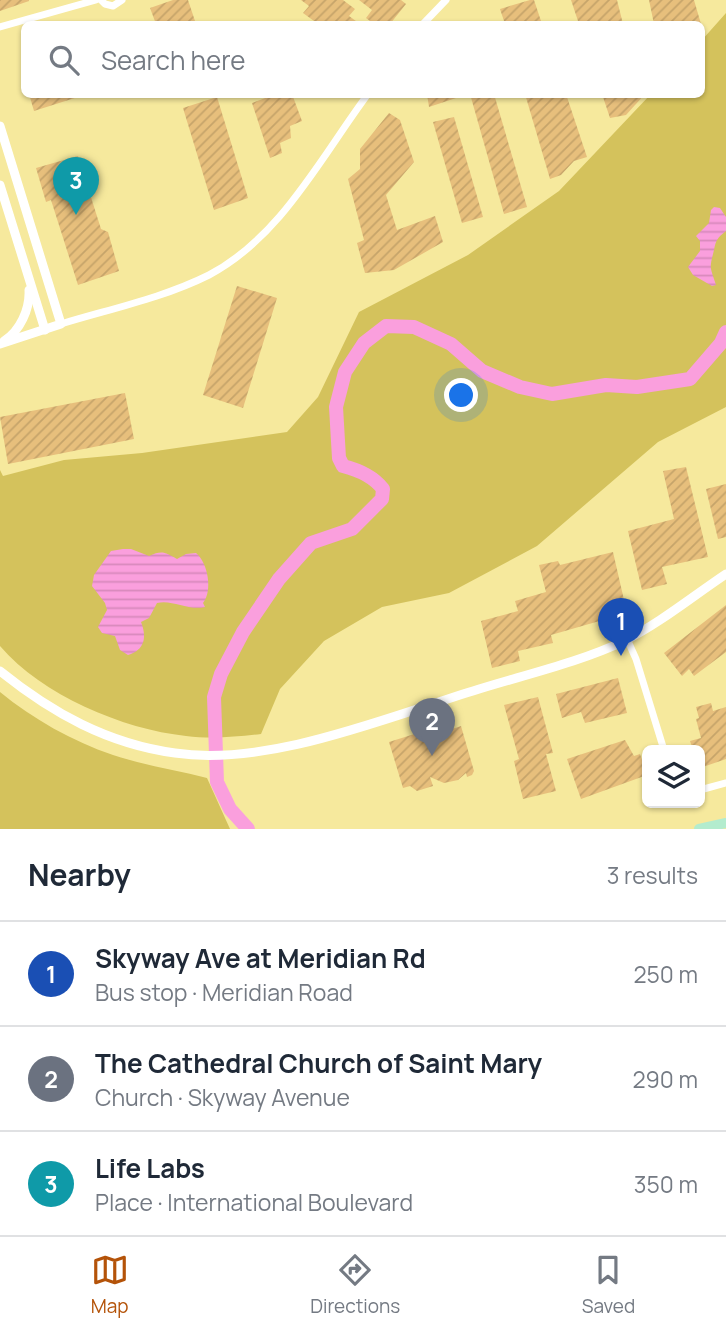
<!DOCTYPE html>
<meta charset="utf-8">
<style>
:root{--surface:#fff;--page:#f6f6f7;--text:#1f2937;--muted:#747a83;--line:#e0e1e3;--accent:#b45309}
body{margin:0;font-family:Manrope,sans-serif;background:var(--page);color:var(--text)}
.controls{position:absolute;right:21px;bottom:21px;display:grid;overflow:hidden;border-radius:10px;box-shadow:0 2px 5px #0004}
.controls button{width:63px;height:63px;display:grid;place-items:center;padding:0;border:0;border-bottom:2px solid var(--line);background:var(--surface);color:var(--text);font:35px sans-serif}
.you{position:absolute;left:462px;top:396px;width:24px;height:24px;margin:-18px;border:5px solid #fff;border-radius:50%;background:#1a73e8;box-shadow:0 0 0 10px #1a73e833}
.badge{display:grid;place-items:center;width:46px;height:46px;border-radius:50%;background:var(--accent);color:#fff;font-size:23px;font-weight:700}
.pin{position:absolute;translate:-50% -58px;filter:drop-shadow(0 2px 4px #0008)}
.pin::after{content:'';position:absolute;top:37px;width:24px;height:21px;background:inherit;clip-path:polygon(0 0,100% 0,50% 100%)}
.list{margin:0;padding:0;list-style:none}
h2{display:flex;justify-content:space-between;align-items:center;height:91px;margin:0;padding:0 28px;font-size:30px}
h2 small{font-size:23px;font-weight:400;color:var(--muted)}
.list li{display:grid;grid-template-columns:46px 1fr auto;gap:21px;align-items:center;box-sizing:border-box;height:105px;padding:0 28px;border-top:2px solid var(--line)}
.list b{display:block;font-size:26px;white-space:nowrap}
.list p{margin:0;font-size:23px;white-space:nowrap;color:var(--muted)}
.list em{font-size:23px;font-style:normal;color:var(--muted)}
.icon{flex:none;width:38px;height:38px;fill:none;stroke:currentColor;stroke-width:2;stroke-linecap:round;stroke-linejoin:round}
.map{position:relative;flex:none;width:726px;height:829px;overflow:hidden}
.search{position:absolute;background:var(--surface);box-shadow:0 2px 5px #0004;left:21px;right:21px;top:21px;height:77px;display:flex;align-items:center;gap:18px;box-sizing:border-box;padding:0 24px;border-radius:10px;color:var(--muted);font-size:26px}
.sheet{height:406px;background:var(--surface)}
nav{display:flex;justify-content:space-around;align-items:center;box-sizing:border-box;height:98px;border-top:2px solid var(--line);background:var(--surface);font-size:19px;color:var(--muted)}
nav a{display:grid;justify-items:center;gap:4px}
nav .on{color:var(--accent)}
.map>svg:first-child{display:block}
</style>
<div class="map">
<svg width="726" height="829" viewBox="0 0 726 829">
<defs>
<pattern id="water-rules" width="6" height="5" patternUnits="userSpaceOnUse" patternTransform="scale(1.75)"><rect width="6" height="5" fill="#fa9fdd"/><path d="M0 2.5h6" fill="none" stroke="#d789bc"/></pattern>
<pattern id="building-hatch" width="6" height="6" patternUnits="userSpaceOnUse" patternTransform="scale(1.75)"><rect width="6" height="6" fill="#e7bf7c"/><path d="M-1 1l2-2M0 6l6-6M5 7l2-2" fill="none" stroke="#c6a46a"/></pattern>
</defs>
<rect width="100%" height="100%" fill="#f6e99d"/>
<g fill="#d4c25c">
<path d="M726 13V407L658 442 537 546 449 593 382 607 324 641 280 689 261 734C235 737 211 739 186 736 122 729 42 695 0 646V470L3 476 64 460 142 453 287 432 318 397 359 312 468 255 559 191 650 95 702 94V40Z"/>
<path d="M0 692C33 719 72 741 113 755 143 765 176 770 207 778L230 829H0Z"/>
</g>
<g fill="url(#water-rules)">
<path d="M714 207 720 208 726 217V231C717 238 716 240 714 250 709 270 710 266 716 285L712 286 693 275 688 267 700 251V241L696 236 709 223 711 210Z"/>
<path d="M123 549H131L149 556C162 550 165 552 177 559L186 554 196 553C208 563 213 591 203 603L205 607C188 611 172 599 157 603L149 618 141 622C147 637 145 650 128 655L120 650 115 636 102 633 98 627 107 610 105 603 92 586 94 575 111 551Z"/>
</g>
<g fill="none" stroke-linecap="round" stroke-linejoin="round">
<path stroke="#fa9fdd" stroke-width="14" d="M248 829 230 809 217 782 214 697 221 674 243 632 279 579 311 543 352 529 382 499 383 489C373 476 359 470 343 466L339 458 336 407 345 372 364 343 386 326 414 327 451 344 482 371 520 387 552 394 606 385 637 387 690 379 721 343 726 332"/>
</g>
<g fill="url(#building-hatch)">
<polygon points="0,0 29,0 29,1 0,11"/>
<polygon points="173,0 188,0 196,24 156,24 150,8"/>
<polygon points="301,0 343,0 355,9 349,16 360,24 311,24 314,21 303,13 309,6"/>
<polygon points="359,0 401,0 406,4 390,24 374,24 366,18 372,10"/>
<polygon points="530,0 534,0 542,24 505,24 500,9"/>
<polygon points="571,0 617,0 623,24 579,24"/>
<polygon points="649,0 694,0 701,24 654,24"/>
<polygon points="29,94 81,94 81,96 34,111"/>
<polygon points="276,94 292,94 302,121 290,126 291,138 280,143 282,153 270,158 252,103"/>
<polygon points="427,94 462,94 462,96 429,107"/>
<polygon points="470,94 494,94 527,207 504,214"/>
<polygon points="525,94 566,94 587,157 574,161 561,175 550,179"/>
<polygon points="602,94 645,94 626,115 610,118"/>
<polygon points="217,97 248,198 214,210 183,108"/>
<polygon points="389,113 400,120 414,162 386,195 397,230 435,216 443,242 394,270 365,273 357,243 364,240 348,179 360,169 360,149"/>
<polygon points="454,117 483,217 462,223 433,122"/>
<polygon points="78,156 101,229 108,232 119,271 78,285 51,200 46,202 36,168"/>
<polygon points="237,286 277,298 243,408 203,395"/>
<polygon points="125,393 134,439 8,464 0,417"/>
<polygon points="686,467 708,557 662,567 667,584 642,590 628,531 674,519 663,471"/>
<polygon points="726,484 726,537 718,539 706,489"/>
<polygon points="613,552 627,613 551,635 553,643 518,651 520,661 492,668 481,621 518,611 515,601 546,592 539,565 558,561 560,565"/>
<polygon points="726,605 726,652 694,676 689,669 682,676 664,653"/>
<polygon points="618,678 627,713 585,723 581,712 562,718 556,694"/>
<polygon points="538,697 553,753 546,754 556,791 523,799 514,761 519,759 504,705"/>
<polygon points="711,703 713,711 726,707 726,759 700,768 700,750 693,750 690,741 701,738 696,719 699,718 696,707"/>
<polygon points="461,726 474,771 472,775 467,777 466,773 458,780 444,783 430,777 433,786 417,791 410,786 403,788 389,742 424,731 426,738"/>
<polygon points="625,740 634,756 640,754 647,775 581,799 567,759"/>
</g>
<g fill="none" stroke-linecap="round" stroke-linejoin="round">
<g stroke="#fff" stroke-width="7">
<polyline points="101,0 105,4 113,6 122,0"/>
<polyline points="423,24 446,0"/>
<polyline points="0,27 96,0"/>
<path d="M61 324C110 309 163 298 209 275 281 237 321 157 368 94"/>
<polyline points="627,639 636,659 664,750"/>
<polyline points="700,790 726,783"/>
</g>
<g stroke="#fff" stroke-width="9">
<polyline points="0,126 61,324 0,344"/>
<polyline points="0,185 45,330"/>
<path d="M4 341C20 331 30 309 29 290"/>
<path d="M0 671C52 713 108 744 175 753 267 767 385 718 473 691 520 676 581 662 624 641 660 623 693 596 726 574"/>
</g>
<polyline stroke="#b3ecce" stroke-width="10" points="699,829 726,823"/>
</g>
</svg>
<div class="controls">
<button><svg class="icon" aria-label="layers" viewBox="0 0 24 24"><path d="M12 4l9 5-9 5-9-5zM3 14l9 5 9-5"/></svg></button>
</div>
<div class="you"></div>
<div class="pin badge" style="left:621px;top:656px;background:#1a4fb4">1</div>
<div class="pin badge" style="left:432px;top:756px;background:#6b7280">2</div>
<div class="pin badge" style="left:76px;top:215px;background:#0f9aa8">3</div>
<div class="search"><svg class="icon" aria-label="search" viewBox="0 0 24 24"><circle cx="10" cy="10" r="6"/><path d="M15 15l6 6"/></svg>Search here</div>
</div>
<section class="sheet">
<h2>Nearby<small>3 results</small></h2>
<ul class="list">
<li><span class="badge" style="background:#1a4fb4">1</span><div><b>Skyway Ave at Meridian Rd</b><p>Bus stop · Meridian Road</p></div><em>250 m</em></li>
<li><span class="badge" style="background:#6b7280">2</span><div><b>The Cathedral Church of Saint Mary</b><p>Church · Skyway Avenue</p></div><em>290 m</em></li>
<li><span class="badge" style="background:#0f9aa8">3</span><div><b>Life Labs</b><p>Place · International Boulevard</p></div><em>350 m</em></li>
</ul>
</section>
<nav>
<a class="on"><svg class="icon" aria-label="map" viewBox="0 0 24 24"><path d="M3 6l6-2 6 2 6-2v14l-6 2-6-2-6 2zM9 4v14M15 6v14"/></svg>Map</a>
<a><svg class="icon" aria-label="directions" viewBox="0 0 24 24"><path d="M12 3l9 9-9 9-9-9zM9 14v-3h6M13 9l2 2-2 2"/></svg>Directions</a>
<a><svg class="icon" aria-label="saved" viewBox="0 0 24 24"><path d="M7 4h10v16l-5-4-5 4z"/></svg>Saved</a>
</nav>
